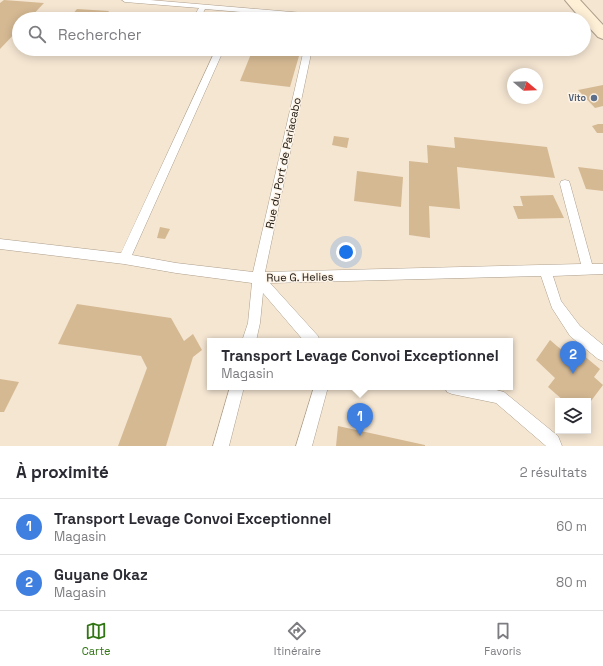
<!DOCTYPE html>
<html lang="fr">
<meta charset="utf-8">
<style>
:root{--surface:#fff;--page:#f2f2f3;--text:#2b2b33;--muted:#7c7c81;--line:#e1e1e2;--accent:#307413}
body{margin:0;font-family:"Space Grotesk",sans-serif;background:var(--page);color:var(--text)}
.controls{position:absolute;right:12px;bottom:12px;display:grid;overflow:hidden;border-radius:0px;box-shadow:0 2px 10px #0003}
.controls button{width:36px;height:36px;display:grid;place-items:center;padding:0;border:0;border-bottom:1px solid var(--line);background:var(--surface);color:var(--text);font:20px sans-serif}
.compass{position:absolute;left:507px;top:68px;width:36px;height:36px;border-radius:50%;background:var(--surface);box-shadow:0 2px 10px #0003;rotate:109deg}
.you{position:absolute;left:346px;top:252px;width:14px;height:14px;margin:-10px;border:3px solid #fff;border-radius:50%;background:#1a73e8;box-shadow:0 0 0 6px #1a73e833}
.badge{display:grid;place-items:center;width:26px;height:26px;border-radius:50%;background:var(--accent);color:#fff;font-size:13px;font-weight:700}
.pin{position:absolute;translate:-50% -33px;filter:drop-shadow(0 1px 2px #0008)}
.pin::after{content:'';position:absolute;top:21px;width:14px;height:12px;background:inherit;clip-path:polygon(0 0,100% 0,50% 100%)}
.popup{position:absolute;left:207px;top:338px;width:306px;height:52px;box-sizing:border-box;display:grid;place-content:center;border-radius:0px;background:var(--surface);filter:drop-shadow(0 1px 3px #0005);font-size:13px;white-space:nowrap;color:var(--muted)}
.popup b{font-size:15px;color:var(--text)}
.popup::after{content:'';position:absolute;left:50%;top:100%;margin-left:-8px;border:8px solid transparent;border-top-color:var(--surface)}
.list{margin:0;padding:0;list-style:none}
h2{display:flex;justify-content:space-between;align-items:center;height:52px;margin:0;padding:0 16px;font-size:17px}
h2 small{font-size:13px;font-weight:400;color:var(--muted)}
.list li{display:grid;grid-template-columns:26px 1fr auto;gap:12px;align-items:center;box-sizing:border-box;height:56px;padding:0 16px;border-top:1px solid var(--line)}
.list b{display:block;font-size:15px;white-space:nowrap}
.list p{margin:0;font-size:13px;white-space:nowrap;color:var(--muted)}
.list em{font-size:13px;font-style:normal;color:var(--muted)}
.icon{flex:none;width:22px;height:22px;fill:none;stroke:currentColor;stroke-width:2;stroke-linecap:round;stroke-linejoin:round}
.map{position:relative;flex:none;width:603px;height:446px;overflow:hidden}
.search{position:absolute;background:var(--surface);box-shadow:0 2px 10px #0003;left:12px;right:12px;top:12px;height:44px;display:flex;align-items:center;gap:10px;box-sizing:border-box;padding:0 14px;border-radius:22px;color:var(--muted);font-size:15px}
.sheet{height:164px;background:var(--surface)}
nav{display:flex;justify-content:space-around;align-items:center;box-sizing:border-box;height:56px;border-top:1px solid var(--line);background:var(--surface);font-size:11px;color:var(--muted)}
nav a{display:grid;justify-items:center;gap:2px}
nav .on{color:var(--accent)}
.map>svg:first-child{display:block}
</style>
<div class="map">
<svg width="603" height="446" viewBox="0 0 603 446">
<rect width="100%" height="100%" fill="#f5e6d2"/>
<g fill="#d5b993">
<polygon points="4,0 44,3 29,19 19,19 19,29 0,49 0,3"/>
<polygon points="77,9 109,11 103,19 71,16"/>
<polygon points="143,49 188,49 185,55 142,50"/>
<polygon points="253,49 301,49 290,87 240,81"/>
<polygon points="603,85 603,106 595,108 578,90"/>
<polygon points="598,124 603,124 603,133 597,133 592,126"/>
<polygon points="334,136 349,138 347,148 332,145"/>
<polygon points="454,137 547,147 555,178 457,167 460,209 429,206 430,238 409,235 409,161 428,163 427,145 455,148"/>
<polygon points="578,167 603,170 603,191 586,189"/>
<polygon points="357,171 403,177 401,207 354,201"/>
<polygon points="553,195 564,218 518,219 513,206 523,206 520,196"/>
<polygon points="160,227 170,229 165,239 157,238"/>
<polygon points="77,304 171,318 184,341 193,334 202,350 193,357 166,446 118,446 147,368 141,356 58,344"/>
<polygon points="550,340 571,358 577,350 600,369 594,377 603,385 588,405 588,401 580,401 578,398 576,401 564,401 548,387 555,378 536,360"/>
<polygon points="0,379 19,382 4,412 0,412"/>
<polygon points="338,426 425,445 425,446 336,446"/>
</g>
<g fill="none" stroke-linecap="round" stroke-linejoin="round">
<defs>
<g id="service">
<polygon points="122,0 150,0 315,14 319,16 318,19 310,19 311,18 205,9 200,19 192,19 199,8 125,2"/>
<polygon points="216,49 224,49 132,255 176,263 253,272 304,49 312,49 265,272 581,264 560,184 561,181 565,180 569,181 570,184 592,264 603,264 603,274 553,276 561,301 580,326 603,345 603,361 598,359 570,336 552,308 541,276 270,283 318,336 320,341 304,341 263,293 260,323 256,341 242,341 248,323 252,283 176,273 124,264 0,249 0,239 121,253"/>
<polygon points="230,387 244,387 229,446 213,446"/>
<polygon points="314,387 328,387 312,446 296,446"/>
<polygon points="445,387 485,387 504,392 558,436 562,446 546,446 496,403 452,394 447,392"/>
</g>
<polygon id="secondary" points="565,0 580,0 603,25 603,39 598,37 584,22 584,19 581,19"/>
</defs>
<use href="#service" stroke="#ad9f8c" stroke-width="1"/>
<use href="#secondary" stroke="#ad9f8c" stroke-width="2"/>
<use href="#service" fill="#fff" fill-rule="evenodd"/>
<use href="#secondary" fill="#feefd7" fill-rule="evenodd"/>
</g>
<circle fill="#5c6f8a" stroke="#fef4e8" stroke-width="1.5" cx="594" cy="98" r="4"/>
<g text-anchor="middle" stroke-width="3" stroke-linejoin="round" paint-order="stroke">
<g font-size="9" font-weight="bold" fill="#4e5e75" stroke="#fef4e8" text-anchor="end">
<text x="586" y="101">Vito</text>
</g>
<g font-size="11" fill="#17120b" stroke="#fef4e8">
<text transform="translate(283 163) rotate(-78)" y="4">Rue du Port de Pariacabo</text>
<text transform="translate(300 277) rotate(-1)" y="4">Rue G. Helies</text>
</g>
</g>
</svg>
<div class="controls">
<button><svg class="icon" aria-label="layers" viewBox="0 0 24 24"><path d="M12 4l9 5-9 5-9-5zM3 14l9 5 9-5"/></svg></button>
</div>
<svg class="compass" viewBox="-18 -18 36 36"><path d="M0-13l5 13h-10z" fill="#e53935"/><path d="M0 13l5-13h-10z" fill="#7c7c81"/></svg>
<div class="you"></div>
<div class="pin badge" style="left:360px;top:436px;background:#3f7fe0">1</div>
<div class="popup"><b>Transport Levage Convoi Exceptionnel</b>Magasin</div>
<div class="pin badge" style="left:573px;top:374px;background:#3f7fe0">2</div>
<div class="search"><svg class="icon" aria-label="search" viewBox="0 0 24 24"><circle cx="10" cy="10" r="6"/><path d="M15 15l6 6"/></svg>Rechercher</div>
</div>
<section class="sheet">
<h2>À proximité<small>2 résultats</small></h2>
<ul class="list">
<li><span class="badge" style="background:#3f7fe0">1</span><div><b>Transport Levage Convoi Exceptionnel</b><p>Magasin</p></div><em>60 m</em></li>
<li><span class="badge" style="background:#3f7fe0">2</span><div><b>Guyane Okaz</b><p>Magasin</p></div><em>80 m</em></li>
</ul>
</section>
<nav>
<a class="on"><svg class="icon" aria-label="map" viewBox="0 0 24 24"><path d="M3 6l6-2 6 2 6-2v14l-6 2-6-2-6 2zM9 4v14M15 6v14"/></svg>Carte</a>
<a><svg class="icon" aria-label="directions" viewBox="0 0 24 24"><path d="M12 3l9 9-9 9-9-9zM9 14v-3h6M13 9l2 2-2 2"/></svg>Itinéraire</a>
<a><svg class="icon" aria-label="saved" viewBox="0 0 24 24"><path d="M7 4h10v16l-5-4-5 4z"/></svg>Favoris</a>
</nav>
